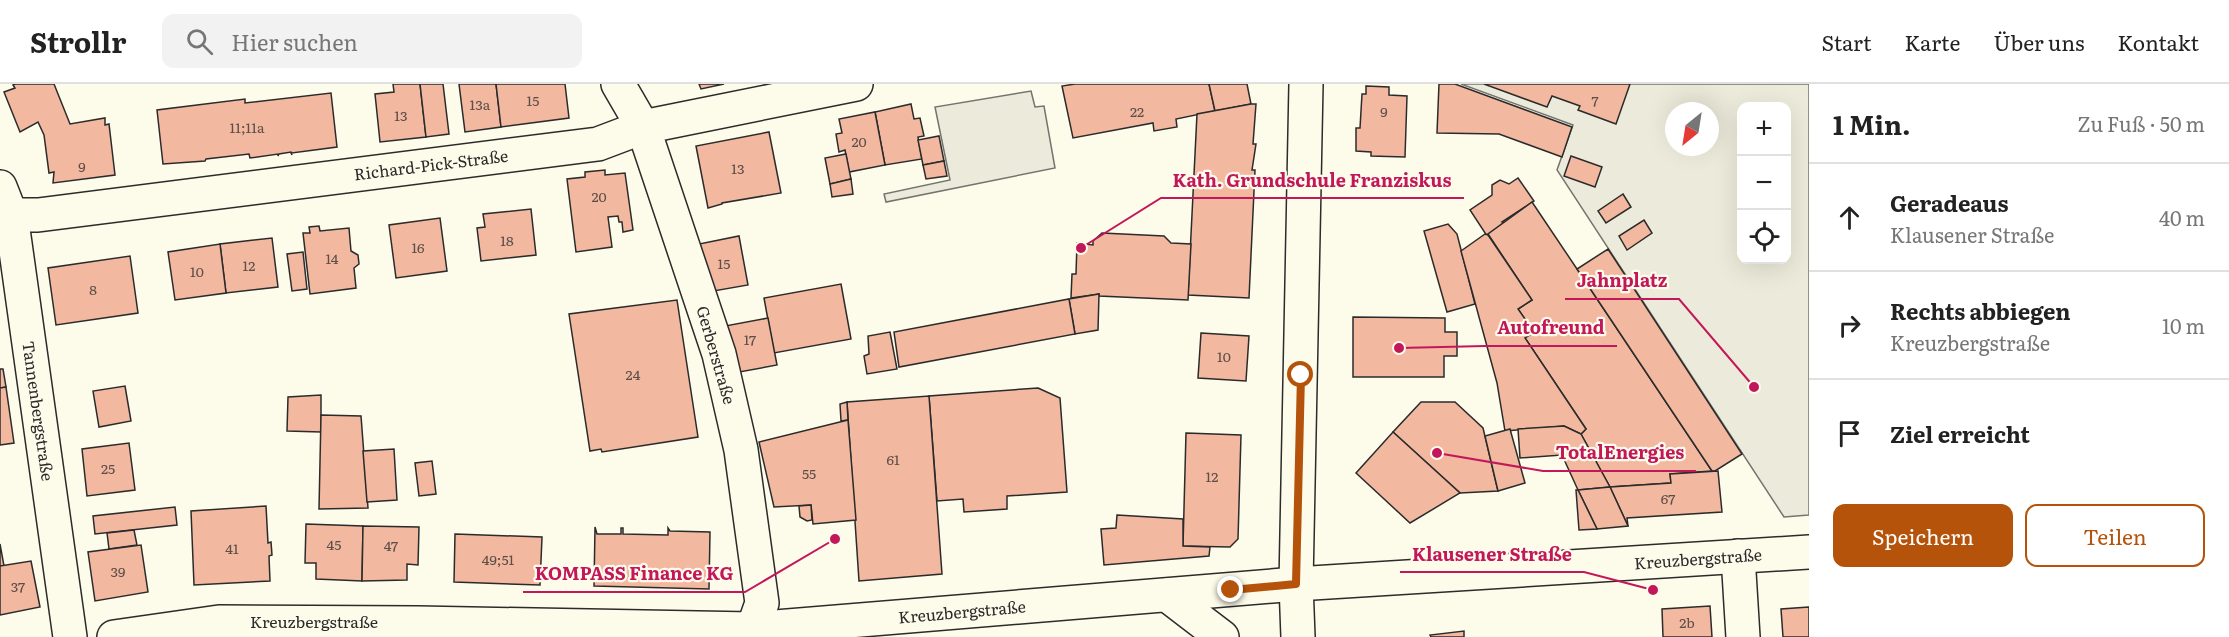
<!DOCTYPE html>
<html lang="de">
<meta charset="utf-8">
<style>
:root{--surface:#fff;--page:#f2f2f2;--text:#222;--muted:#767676;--line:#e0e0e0;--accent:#b45309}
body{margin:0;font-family:Literata,serif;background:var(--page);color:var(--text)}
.controls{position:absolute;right:18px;top:18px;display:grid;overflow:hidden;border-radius:12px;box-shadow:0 6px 24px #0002}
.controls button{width:54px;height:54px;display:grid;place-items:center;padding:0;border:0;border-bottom:2px solid var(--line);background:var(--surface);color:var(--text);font:30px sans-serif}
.compass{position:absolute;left:1665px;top:18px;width:54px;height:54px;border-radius:50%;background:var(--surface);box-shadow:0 6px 24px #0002;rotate:210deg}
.stop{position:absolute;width:18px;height:18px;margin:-14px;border:4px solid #b45309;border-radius:50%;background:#fff}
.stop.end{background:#b45309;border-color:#fff;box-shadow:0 2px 6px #0008}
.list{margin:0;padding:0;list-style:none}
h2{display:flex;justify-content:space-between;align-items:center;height:78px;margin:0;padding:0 24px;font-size:26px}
h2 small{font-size:20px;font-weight:400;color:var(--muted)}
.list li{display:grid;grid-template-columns:39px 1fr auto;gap:18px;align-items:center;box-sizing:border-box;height:108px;padding:0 24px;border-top:2px solid var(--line)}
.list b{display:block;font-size:22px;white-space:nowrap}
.list p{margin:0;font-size:20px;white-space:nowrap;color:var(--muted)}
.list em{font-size:20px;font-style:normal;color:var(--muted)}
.actions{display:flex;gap:12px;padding:18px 24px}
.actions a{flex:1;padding:14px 0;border:2px solid var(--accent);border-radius:12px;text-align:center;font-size:21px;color:var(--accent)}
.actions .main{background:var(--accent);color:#fff}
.icon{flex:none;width:33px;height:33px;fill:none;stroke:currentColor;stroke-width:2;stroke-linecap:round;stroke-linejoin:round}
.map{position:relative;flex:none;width:1809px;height:553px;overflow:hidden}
header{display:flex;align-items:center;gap:36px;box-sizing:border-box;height:84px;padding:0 30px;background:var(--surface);border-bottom:2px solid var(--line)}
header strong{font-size:28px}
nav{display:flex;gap:33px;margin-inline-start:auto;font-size:21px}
.search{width:420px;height:54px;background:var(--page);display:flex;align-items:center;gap:15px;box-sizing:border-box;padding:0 21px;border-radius:12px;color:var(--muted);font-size:22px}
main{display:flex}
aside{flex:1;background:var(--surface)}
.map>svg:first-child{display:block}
</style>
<header>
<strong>Strollr</strong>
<div class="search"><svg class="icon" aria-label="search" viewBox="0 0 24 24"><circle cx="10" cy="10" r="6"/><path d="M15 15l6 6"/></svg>Hier suchen</div>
<nav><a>Start</a><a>Karte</a><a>Über uns</a><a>Kontakt</a></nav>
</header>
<main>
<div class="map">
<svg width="1809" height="553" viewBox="0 0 1809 553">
<rect width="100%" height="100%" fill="#fdfbea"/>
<g fill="#ecebdb" stroke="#74746e" stroke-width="1.5" fill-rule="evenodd">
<path d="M1461 0H1809V431L1784 433 1557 86 1573 41ZM1742 22H1786V176H1742ZM1674 27H1710V63H1674Z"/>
<polygon points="1031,7 1035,23 1044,22 1055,84 886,118 884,110 950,96 935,23"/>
</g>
<g fill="#f2b8a0" stroke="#2b2b2b" stroke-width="1.5">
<polygon points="54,0 70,40 105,34 105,41 109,40 115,91 53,99 54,88 49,89 44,51 38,38 20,48 4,8 15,4 13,1 15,0"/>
<polygon points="393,0 420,0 426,53 380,58 375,10 394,8"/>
<polygon points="420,0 443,0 449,50 426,53"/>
<polygon points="459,0 496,0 501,43 465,48"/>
<polygon points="496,0 565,0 569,34 501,43"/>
<polygon points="699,0 724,0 701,5"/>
<polygon points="1075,0 1209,0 1215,27 1176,35 1177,43 1154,47 1153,39 1073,54 1062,2"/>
<polygon points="1209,0 1247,0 1251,20 1215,27"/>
<polygon points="1439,0 1455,0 1572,43 1562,73 1499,50 1437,49"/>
<polygon points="1484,0 1630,0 1616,40 1578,26 1580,22 1552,12 1547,23"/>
<polygon points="1366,2 1389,3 1389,11 1407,12 1405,73 1371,72 1371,68 1356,67 1356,44 1360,44 1362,10 1366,10"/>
<polygon points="331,9 337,63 291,69 292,71 291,68 279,70 278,72 278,70 250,74 249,70 206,75 205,77 163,80 157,26 245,15 245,19"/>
<polygon points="911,20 914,35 920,34 924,52 918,53 922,75 885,81 875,28"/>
<polygon points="1251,20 1256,20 1253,60 1256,60 1252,86 1255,86 1249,214 1188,211 1197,30"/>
<polygon points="875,28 885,81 849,88 845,66 839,68 836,50 842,49 839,35"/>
<polygon points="769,48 781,109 722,119 722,120 708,124 696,62"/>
<polygon points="939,52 944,77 923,81 918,56"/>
<polygon points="846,70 851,95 830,100 825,74"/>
<polygon points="1571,72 1602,83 1595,103 1564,92"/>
<polygon points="944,77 947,92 926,95 923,81"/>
<polygon points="605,86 605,91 625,89 633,146 623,148 622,138 619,138 618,132 608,133 612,163 576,168 567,95 585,93 585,88"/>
<polygon points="1518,94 1534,117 1502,138 1504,139 1487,152 1470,126 1492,111 1492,101 1500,96 1509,100"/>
<polygon points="851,95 853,110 832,113 830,100"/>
<polygon points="1623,110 1631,123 1606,139 1598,127"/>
<polygon points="1532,118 1577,185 1712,387 1670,390 1671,399 1610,403 1581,350 1586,345 1525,254 1534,248 1518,225 1532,216 1488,150"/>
<polygon points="531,125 536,171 481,177 477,144 485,143 483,130"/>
<polygon points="440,134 447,187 396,194 389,141"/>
<polygon points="1644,136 1652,149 1627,166 1619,152"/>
<polygon points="1448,140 1457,150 1475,220 1447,228 1424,147"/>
<polygon points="319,142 320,147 349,144 351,167 358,171 359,180 354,184 356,204 310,210 303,149 310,149 309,143"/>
<polygon points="1102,149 1164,152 1171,159 1191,160 1188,216 1099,212 1099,210 1071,214 1072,190 1076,190 1077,159 1093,161 1093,157"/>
<polygon points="1485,150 1488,151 1532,216 1518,225 1534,248 1525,254 1586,345 1581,350 1564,342 1505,347 1497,299 1461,167"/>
<polygon points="739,152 748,201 708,208 699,160"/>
<polygon points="272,154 278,203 226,209 220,160"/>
<polygon points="220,160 226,209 175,216 168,168"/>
<polygon points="1608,165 1742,370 1715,387 1712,387 1577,185"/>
<polygon points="303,168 307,205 292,207 287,170"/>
<polygon points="130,172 138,229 56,241 48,184"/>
<polygon points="841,200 851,255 774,269 764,214"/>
<polygon points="1099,210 1098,246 1075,250 1069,215"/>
<polygon points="1069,215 1075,250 899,283 894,248"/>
<polygon points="677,216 698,353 602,368 601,365 590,367 569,230"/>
<polygon points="1353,233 1445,234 1445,248 1457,248 1457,272 1444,272 1444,293 1353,293"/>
<polygon points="768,234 777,281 734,289 725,242"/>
<polygon points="890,248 897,285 867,290 864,272 869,270 868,252"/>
<polygon points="1201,249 1249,252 1246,297 1198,294"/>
<polygon points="0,285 3,285 6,303 0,304"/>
<polygon points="125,302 131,337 99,343 93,307"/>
<polygon points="6,303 14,359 0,361 0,304"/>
<polygon points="1038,304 1060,314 1067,408 1007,412 1007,425 964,428 963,415 937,417 929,312"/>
<polygon points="321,311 321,348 287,347 288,313"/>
<polygon points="929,312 942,490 859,497 847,318"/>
<polygon points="847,318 848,336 841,337 840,320"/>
<polygon points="1421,318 1455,318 1483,344 1498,407 1460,409 1393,348"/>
<polygon points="321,331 361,332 368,424 319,425"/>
<polygon points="848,336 856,436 813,440 811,421 774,423 759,358"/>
<polygon points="1564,342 1581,350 1610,403 1578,406 1562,371 1520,374 1518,345"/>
<polygon points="1510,345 1525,399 1498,407 1485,352"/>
<polygon points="1393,348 1460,409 1410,439 1356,389"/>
<polygon points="1186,349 1241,351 1238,455 1230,463 1183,462"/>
<polygon points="129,359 135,406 87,412 82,365"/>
<polygon points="394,365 397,416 367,418 363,367"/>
<polygon points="432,377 436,410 419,412 415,379"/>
<polygon points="1718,387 1722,428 1627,434 1628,442 1610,403 1671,399 1670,390"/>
<polygon points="1610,403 1628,442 1597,445 1578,406"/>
<polygon points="1576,406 1578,406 1597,445 1579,446"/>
<polygon points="811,421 812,436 807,437 800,433 799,422"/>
<polygon points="266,422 268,459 271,458 272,471 269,472 270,497 194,501 191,427"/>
<polygon points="175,423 177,441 95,450 93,432"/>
<polygon points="1117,431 1183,435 1183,462 1210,463 1209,472 1104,481 1101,445 1116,444"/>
<polygon points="306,440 363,442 362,497 316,495 316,479 305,479"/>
<polygon points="363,442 419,443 418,481 407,480 407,496 362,497"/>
<polygon points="595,443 597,450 621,450 621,444 623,444 623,450 668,451 668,444 670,447 710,448 709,505 594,502"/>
<polygon points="134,446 137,461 109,465 107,449"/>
<polygon points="455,450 542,453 540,501 454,498"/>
<polygon points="0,460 4,482 0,482"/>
<polygon points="141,461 148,508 95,517 88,468"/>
<polygon points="31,477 40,523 0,531 0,482"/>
<polygon points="1710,522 1712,553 1663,553 1662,525"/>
<polygon points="1809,523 1809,553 1783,553 1781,525"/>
<polygon points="1464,547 1464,553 1431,553 1430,551"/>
</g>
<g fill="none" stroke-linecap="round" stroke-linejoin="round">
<defs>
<g id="street">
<polyline points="618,0 643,43 719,270 741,366 762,519 750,553"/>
<polyline points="0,103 11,131 70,553"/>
<polyline points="0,131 38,131 598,60 643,43 856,0"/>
<polyline points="1738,472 1743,553"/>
<polyline points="1296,500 1306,0"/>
</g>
<g id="secondary">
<polyline points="1296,500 1298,553"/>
<polyline points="1167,511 1222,553"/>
<polyline points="114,553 219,538 418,539 752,545 1296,500 1809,468"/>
</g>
</defs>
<use href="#street" stroke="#2b2b2b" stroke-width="36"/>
<use href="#secondary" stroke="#2b2b2b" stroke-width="36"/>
<use href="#street" stroke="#fdfbea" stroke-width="33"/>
<use href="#secondary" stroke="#fdfbea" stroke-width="33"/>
</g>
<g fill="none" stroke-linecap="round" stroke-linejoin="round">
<polyline stroke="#b45309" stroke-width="8" points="1231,506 1296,500 1301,291"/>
</g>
<g text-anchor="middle" stroke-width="4.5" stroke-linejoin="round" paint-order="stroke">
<g font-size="14" fill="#5d4e48">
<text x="533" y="22">15</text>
<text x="1595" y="22">7</text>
<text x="480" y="26">13a</text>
<text x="1137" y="33">22</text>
<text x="1384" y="33">9</text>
<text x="401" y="37">13</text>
<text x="247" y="49">11;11a</text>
<text x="859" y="63">20</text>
<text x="82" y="88">9</text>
<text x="738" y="90">13</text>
<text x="599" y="118">20</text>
<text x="507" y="162">18</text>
<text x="418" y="169">16</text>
<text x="332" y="180">14</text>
<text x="724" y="185">15</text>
<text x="249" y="187">12</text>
<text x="197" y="193">10</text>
<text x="93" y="211">8</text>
<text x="750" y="261">17</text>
<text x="1224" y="278">10</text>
<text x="633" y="296">24</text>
<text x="893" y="381">61</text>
<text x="108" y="390">25</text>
<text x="809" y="395">55</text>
<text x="1212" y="398">12</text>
<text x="1668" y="420">67</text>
<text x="334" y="466">45</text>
<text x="391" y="467">47</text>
<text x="232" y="470">41</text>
<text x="498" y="481">49;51</text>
<text x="118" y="493">39</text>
<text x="18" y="508">37</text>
<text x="1687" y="544">2b</text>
</g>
<g font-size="16" fill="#2b2b2b" stroke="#fdfbea">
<text transform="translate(431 81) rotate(-7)" y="6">Richard-Pick-Straße</text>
<text transform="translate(716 271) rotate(74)" y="6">Gerberstraße</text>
<text transform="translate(38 327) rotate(82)" y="6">Tannenbergstraße</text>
<text transform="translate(1698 475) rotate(-4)" y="6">Kreuzbergstraße</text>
<text transform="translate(962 528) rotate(-5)" y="6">Kreuzbergstraße</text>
<text x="314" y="544">Kreuzbergstraße</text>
</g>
</g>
<path fill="none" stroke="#c2185b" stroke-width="2" d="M1081 164L1161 114H1464M1754 303L1679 215H1565M1399 264L1485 262H1617M1437 369L1543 387H1696M1653 506L1584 488H1400M835 455L745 508H523"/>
<g fill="#c2185b" stroke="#fdfbea" stroke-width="2">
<circle cx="1081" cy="164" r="6"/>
<circle cx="1754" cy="303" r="6"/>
<circle cx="1399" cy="264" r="6"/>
<circle cx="1437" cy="369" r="6"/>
<circle cx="1653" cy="506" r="6"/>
<circle cx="835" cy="455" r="6"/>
</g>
<g font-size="18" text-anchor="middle" font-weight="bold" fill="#c2185b" stroke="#fdfbea" stroke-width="4.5" stroke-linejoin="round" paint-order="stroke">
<text x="1312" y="103">Kath. Grundschule Franziskus</text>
<text x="1622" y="203">Jahnplatz</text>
<text x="1551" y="250">Autofreund</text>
<text x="1620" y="375">TotalEnergies</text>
<text x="1492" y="477">Klausener Straße</text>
<text x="634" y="496">KOMPASS Finance KG</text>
</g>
</svg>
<div class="controls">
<button>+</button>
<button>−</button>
<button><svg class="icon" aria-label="locate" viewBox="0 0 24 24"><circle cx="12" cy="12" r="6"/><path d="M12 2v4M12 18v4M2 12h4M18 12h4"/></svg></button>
</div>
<svg class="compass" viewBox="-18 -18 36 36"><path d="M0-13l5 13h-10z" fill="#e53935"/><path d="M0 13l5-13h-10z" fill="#767676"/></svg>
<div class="stop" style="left:1301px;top:291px"></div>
<div class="stop end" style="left:1231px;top:506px"></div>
</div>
<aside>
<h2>1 Min.<small>Zu Fuß · 50 m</small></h2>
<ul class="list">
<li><svg class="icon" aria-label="ahead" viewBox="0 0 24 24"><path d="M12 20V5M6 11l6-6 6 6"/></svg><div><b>Geradeaus</b><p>Klausener Straße</p></div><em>40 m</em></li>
<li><svg class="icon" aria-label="right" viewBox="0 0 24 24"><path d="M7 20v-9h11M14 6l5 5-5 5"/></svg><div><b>Rechts abbiegen</b><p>Kreuzbergstraße</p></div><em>10 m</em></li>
<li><svg class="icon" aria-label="arrive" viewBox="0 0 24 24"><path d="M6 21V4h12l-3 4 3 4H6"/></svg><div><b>Ziel erreicht</b></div></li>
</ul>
<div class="actions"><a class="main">Speichern</a><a>Teilen</a></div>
</aside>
</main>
